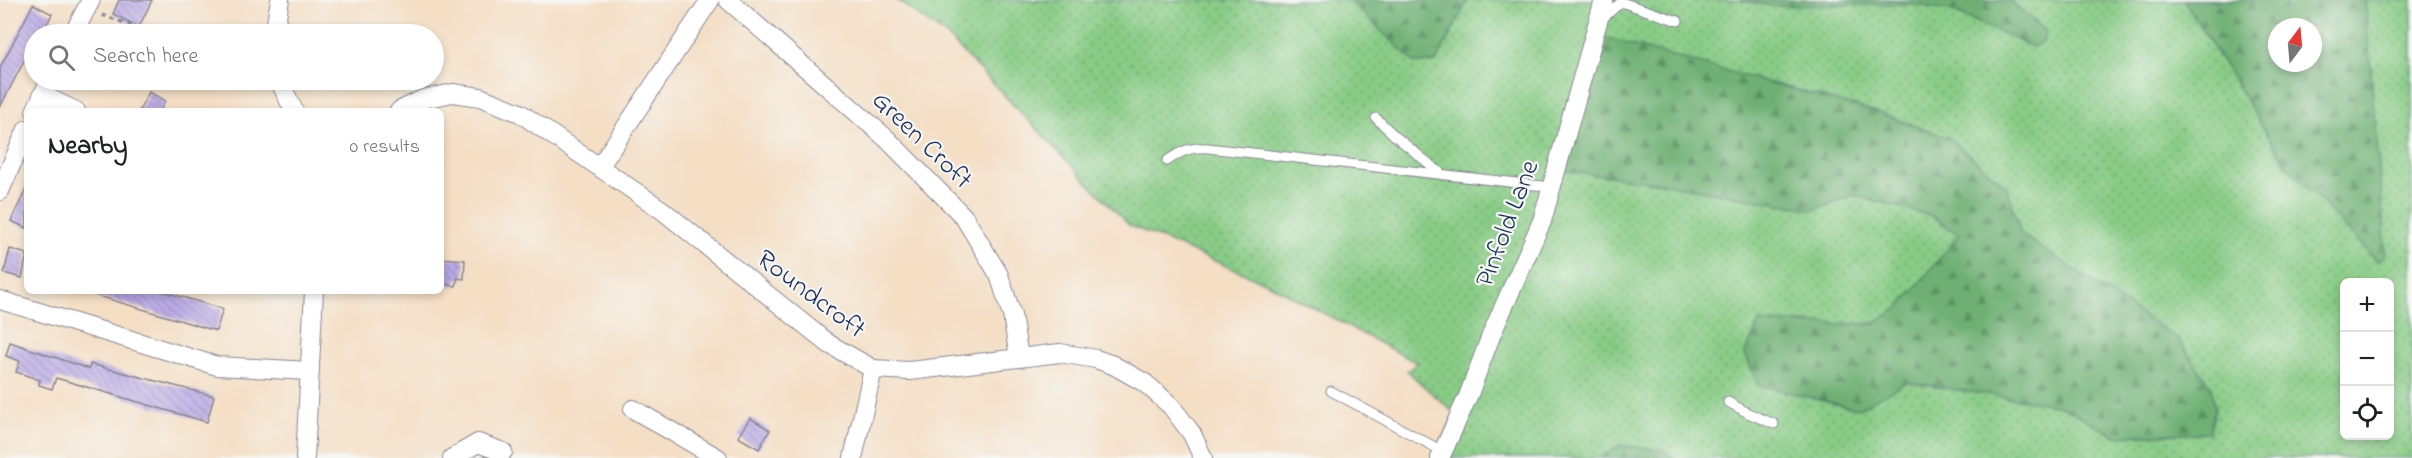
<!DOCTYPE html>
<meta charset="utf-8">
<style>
:root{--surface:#fff;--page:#f2f2f2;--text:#202124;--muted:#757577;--line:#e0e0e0}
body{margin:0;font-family:"Indie Flower",sans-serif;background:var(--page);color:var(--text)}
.controls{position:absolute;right:18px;bottom:18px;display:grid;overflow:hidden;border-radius:9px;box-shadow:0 3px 9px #0003}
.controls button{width:54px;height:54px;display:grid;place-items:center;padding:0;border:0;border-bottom:2px solid var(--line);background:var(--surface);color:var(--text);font:30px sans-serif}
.compass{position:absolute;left:2268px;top:18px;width:54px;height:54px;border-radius:50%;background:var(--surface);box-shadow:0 3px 9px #0003;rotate:16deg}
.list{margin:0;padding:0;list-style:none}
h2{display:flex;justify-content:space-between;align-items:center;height:78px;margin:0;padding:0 24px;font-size:26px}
h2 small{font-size:20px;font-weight:400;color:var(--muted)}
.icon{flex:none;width:33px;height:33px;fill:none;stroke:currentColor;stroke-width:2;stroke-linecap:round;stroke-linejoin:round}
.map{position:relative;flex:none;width:2412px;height:458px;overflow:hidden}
.search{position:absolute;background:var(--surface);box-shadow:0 3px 9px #0003;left:24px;top:24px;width:420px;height:66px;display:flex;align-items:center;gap:15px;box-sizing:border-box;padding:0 21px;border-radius:33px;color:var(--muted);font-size:22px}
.panel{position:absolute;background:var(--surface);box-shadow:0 3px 9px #0003;left:24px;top:108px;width:420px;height:186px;border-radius:9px}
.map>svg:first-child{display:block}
</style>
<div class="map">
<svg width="2412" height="458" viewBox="0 0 2412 458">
<defs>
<pattern id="green-dots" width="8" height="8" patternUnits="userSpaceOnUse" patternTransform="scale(1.5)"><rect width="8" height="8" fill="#89cc86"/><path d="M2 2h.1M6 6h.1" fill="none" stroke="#6fa671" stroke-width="1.8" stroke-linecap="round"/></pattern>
<pattern id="forest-firs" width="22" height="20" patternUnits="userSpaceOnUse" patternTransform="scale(1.5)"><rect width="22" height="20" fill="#6eb073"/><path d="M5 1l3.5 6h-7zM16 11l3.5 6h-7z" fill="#5a9062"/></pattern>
<pattern id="building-back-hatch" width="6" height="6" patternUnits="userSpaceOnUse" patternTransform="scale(1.5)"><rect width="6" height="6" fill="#baaae6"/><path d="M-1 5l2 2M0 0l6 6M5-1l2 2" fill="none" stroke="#968bbe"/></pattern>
</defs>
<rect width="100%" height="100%" fill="#f6f6f2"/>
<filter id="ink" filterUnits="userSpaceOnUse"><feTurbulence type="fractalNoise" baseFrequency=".0167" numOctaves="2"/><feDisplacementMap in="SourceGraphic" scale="12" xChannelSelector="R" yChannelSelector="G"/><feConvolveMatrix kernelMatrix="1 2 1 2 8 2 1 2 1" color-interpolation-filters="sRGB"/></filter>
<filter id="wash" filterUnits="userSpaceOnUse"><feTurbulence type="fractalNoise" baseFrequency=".008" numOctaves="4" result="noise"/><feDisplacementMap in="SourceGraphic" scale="24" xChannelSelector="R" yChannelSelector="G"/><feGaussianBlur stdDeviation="1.35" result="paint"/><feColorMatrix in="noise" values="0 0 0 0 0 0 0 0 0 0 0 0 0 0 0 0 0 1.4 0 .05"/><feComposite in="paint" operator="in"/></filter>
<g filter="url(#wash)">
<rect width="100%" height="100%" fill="#f4dec4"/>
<path fill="url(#green-dots)" stroke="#527e72" stroke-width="1.5" fill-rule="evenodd" d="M897 0H2412V458H1433L1455 414 1407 371 1417 363 1269 284 1129 225 948 37ZM2277 27H2313V63H2277ZM2344 282H2390V436H2344Z"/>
<g fill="url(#forest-firs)" stroke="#447068" stroke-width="1.5" fill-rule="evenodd">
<polygon points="1349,0 1468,0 1436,62 1415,63"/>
<polygon points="1740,0 2009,0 2046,31 2043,42 2033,47 1950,10 1910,4 1772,6"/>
<path d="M2184 0H2365L2386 254 2378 262 2287 166ZM2277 27H2313V63H2277Z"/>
<polygon points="1599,36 1880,113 1949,138 2007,187 2021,234 2179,340 2211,387 2215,409 2209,433 2115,436 2062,406 1906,382 1858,409 1758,385 1745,354 1759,322 1871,324 1898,309 1959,235 1932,216 1853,195 1814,210 1649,181 1565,171"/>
<polygon points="1620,445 1663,450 1674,458 1601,458"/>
</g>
<g id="blocks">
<g fill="url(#building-back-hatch)">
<polygon points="119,0 152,0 139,27 113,14"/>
<polygon points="33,4 52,14 42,34 34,34 34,42 0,107 0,68"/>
<polygon points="149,92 165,101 160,111 139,111"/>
<polygon points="27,187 27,228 11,221"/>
<polygon points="10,249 27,254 22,278 4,273"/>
<polygon points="441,258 465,260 464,279 457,278 456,286 441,284"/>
<polygon points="96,291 162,291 223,309 216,331 95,295"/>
<polygon points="10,342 89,369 90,364 214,396 207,422 56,378 52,389 39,385 40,380 16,372 20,361 6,356"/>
<polygon points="750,418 770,430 759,449 738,437"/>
</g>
</g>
</g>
<g filter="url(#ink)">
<use href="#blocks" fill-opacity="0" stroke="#888691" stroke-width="1.5"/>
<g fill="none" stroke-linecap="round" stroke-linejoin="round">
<defs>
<g id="service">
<polyline points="1600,21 1621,2 1678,21"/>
<polyline points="1376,118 1395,136 1443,175"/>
<path d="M1167 161C1181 151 1190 147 1208 148L1552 187"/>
<polyline points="1331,391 1444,452"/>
<polyline points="1728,402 1748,413 1774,424"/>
</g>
<g id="minor">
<polyline points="728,0 887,139 964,217 999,275 1012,315 1019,357"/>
<polyline points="73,34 91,0"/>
<polyline points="274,34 280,0"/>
<polyline points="279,80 294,111"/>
<polyline points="42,95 76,111"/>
<polyline points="35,111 50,80"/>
<polyline points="399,111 423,99 453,93 480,97 520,113 662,210 829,344 873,369 910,371 1060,353 1096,359 1113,365 1145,383 1171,406 1192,434 1203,458"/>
<polyline points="600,166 710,0"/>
<polyline points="0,191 27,129"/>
<polyline points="0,300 217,366 310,371"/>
<polyline points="633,409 718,458"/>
<polyline points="305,458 314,291"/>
<polyline points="452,458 478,443 503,452"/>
<polyline points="853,458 873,369"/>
<polyline points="1440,458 1469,394 1492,333 1542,221 1604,0"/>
</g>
</defs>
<use href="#service" stroke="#888691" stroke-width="11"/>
<use href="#minor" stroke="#888691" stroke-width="20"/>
<polyline stroke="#888691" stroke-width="3" stroke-dasharray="4.5 4.5" stroke-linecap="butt" points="102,15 156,34"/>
<use href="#service" stroke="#fff" stroke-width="9"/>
<use href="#minor" stroke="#fff" stroke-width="18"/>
</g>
</g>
<g text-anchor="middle" stroke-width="4.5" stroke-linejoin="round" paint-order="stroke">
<g font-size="27" fill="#1b2f5e" stroke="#f6f6f2">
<text transform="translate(923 139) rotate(44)" y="9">Green Croft</text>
<text transform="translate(1506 223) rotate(-69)" y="9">Pinfold Lane</text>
<text transform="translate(812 293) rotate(37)" y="9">Roundcroft</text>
</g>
</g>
</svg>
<div class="controls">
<button>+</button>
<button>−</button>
<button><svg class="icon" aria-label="locate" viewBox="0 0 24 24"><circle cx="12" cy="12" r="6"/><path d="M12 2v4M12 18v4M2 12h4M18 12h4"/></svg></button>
</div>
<svg class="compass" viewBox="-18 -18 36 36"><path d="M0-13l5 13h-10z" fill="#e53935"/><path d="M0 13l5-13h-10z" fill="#757577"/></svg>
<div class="search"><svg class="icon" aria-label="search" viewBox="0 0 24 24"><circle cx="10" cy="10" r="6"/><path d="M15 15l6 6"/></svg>Search here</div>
<section class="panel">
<h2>Nearby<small>0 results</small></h2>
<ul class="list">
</ul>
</section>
</div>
